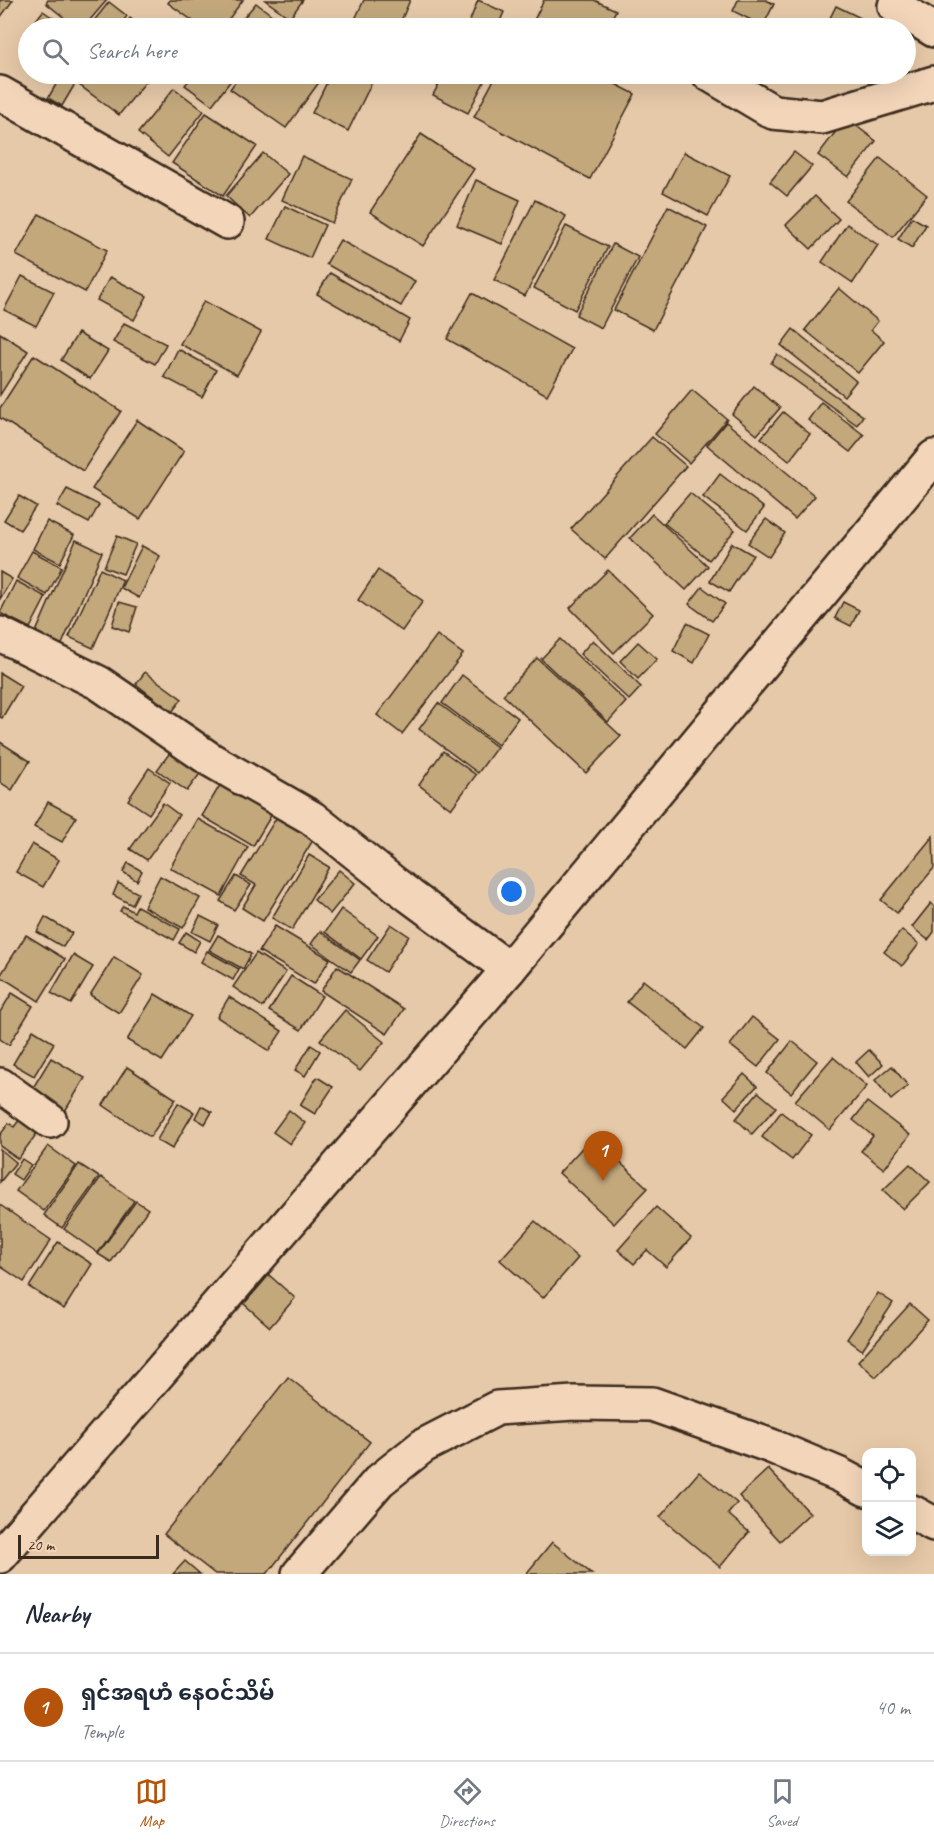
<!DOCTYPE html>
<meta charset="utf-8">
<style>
:root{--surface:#fff;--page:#f2f2f3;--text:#1f2937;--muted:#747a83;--line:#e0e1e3;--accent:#b45309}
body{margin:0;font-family:Caveat,"Noto Sans Myanmar",sans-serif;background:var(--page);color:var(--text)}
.controls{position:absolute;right:18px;bottom:18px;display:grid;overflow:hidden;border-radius:12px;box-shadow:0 6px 24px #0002}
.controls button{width:54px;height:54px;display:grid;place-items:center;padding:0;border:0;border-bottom:2px solid var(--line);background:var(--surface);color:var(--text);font:30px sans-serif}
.scale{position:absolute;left:18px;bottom:15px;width:141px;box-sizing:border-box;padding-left:6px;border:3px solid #3b2a1e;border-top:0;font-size:16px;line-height:21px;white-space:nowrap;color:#3b2a1e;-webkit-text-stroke:4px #f3d5b9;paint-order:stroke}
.you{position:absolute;left:512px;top:892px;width:21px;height:21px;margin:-15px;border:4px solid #fff;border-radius:50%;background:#1a73e8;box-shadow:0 0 0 9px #1a73e833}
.badge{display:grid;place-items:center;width:39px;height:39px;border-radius:50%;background:var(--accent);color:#fff;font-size:20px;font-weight:700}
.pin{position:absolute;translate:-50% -50px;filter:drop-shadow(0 2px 3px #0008)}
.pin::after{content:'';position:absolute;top:32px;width:21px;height:18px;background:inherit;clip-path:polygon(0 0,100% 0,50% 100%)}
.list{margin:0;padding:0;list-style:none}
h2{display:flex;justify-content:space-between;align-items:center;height:78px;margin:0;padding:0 24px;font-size:26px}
h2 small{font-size:20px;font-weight:400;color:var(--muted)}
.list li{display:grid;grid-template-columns:39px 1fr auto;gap:18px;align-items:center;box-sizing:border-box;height:108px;padding:0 24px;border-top:2px solid var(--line)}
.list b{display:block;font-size:22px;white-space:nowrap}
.list p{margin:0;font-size:20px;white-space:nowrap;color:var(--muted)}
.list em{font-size:20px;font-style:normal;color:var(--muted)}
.icon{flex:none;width:33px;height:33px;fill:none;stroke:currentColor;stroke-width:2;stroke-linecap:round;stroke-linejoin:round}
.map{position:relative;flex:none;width:934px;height:1574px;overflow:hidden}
.search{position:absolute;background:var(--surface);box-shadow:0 6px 24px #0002;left:18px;right:18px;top:18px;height:66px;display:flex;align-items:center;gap:15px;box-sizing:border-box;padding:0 21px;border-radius:33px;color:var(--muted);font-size:22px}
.sheet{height:186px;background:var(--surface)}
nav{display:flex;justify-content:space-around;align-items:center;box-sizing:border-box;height:84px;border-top:2px solid var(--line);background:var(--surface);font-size:16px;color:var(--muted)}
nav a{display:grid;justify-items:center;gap:3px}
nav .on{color:var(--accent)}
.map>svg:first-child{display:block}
</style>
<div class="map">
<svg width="934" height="1574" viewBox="0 0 934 1574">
<rect width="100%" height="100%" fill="#e6c9a8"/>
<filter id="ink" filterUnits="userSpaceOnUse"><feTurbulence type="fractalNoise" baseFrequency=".0167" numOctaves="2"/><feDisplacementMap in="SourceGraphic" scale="12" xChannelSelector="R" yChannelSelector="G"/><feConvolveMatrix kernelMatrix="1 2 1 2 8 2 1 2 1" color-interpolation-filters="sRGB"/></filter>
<g filter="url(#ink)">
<g fill="#c3a87b" stroke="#3b2a1e" stroke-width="1.5">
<polygon points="0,0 13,0 0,18"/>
<polygon points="48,0 107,0 83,28 77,28 46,3"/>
<polygon points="170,0 243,0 222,28 203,28 168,3"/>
<polygon points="265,0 303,0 290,18"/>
<polygon points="364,0 410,0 398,28 351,28"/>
<polygon points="478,0 504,12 497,28 467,28"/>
<polygon points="544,0 594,0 616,10 607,28 530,28"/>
<polygon points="738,0 766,0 774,4 763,26 733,11"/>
<polygon points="109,2 127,16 118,28 88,28"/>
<polygon points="256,3 277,19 269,28 235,28"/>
<polygon points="836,6 863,19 858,28 825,28"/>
<polygon points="43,11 68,28 30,28"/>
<polygon points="130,18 143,28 122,28"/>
<polygon points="86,74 152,74 119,115 78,84"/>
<polygon points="194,74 236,74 212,105 185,85"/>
<polygon points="241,74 325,74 286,128 230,89"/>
<polygon points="331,74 376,74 348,131 312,113"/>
<polygon points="444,74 488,74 468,113 433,95"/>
<polygon points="497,74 596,74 635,94 590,179 474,117"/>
<polygon points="61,76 75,84 62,106 48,98"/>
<polygon points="174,88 204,111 168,157 138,133"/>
<polygon points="206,113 257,146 223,196 172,163"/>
<polygon points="846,118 876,141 848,177 818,155"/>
<polygon points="421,134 474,169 423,246 370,212"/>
<polygon points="684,152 730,176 708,216 663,192"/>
<polygon points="794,152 812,166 787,196 770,182"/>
<polygon points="263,153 288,174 250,218 226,196"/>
<polygon points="302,156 352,179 332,223 282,200"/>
<polygon points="880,158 927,195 893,237 846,201"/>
<polygon points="476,180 520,200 502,244 457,225"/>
<polygon points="815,196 839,219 811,249 786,225"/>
<polygon points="535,200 566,216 525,296 494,280"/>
<polygon points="285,206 325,225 310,258 269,239"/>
<polygon points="668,206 707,227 653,330 614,310"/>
<polygon points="39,214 107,250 85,292 16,255"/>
<polygon points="912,217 926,225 912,248 898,239"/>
<polygon points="847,224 878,245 853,283 822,262"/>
<polygon points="566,226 608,247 575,310 534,288"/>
<polygon points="340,240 415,281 401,306 326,264"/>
<polygon points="613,244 638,257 601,328 576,315"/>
<polygon points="330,273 410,320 399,341 317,294"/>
<polygon points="22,276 54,292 36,326 4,310"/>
<polygon points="110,277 147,296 134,320 97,300"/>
<polygon points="839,288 878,321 871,330 884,341 858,373 805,330"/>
<polygon points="472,293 572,349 547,395 447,339"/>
<polygon points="204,301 261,332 237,375 180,344"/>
<polygon points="124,323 166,344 155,364 113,342"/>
<polygon points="793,329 856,381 844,396 781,345"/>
<polygon points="0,333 28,351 0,395"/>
<polygon points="78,333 108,351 90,379 61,360"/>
<polygon points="178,349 216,370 202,397 164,377"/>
<polygon points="777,354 863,416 857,425 771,363"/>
<polygon points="34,355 121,411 83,471 0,418 0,408"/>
<polygon points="754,386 780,408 757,435 732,414"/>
<polygon points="692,390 727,419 689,463 655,434"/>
<polygon points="821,402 864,435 850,452 808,420"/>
<polygon points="783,412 810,434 789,461 761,438"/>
<polygon points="137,420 184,451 140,519 92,489"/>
<polygon points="726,422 815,496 795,519 707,445"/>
<polygon points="652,437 686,466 605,559 571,529"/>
<polygon points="720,474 764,508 747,530 703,497"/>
<polygon points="67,489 99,505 89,523 57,506"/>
<polygon points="690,493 735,530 709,560 664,523"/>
<polygon points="19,496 36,506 20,530 4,520"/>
<polygon points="652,514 708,566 686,590 630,538"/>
<polygon points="766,519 785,533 769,557 748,543"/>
<polygon points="47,521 74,535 60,563 33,549"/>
<polygon points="117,536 136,544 123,574 104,567"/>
<polygon points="76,540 102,552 59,651 33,639"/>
<polygon points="732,543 753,555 729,592 710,581"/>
<polygon points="142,546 160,556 139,598 121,588"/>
<polygon points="32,551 62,567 47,595 17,578"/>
<polygon points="100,569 123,580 93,648 69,637"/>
<polygon points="378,570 423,601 402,631 358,600"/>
<polygon points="608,570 653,614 614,653 570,608"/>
<polygon points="0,572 12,579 0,599"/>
<polygon points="16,581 46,597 30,628 0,613"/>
<polygon points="702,587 725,604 712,621 689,604"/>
<polygon points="119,602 137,607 129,632 112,626"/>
<polygon points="843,602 859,610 851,626 835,618"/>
<polygon points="687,623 709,634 694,663 673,651"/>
<polygon points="437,635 463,654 402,734 377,715"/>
<polygon points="560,639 626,702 608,722 541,659"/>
<polygon points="593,640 641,687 629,700 580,654"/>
<polygon points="638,642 657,659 638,679 620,661"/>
<polygon points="537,658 621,736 586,773 503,695"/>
<polygon points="145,672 182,699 172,712 136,684"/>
<polygon points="0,673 21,686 2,718 0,717"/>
<polygon points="462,675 518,718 498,745 442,703"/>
<polygon points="438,703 497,747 478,773 419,729"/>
<polygon points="0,742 30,761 12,790 0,782"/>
<polygon points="172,750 202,771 187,791 157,770"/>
<polygon points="443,751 476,775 451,809 419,785"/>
<polygon points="149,768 170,783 149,814 128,800"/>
<polygon points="220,785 272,814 253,846 202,816"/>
<polygon points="48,802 76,817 62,842 34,827"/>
<polygon points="163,803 179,815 147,860 130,849"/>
<polygon points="278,815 315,837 263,921 242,908 256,885 241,876"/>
<polygon points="198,819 248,847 221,896 170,868"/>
<polygon points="933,836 934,868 897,913 881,900"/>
<polygon points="32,844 59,860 43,887 16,872"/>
<polygon points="309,855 329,867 292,930 272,918"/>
<polygon points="128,863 142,871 137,881 123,872"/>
<polygon points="339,870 355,883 330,914 314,900"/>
<polygon points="160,876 200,898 183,928 144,907"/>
<polygon points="236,876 251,885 234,910 220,901"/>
<polygon points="118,883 138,893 132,905 113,895"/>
<polygon points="931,903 934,906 934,932 928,940 912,927"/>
<polygon points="123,906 134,912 137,906 180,929 174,940 120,911"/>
<polygon points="341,909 378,936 361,959 325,932"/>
<polygon points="200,916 218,925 210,941 192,932"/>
<polygon points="45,917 72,933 63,947 37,932"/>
<polygon points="391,924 409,936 385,972 367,960"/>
<polygon points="275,926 330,959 314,984 259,951"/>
<polygon points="902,930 919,944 902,966 884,952"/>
<polygon points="320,931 360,960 351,972 311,944"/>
<polygon points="186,932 200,941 194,952 179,943"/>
<polygon points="26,935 65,959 39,1001 0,976"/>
<polygon points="218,935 251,954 243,969 209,950"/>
<polygon points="207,951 239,969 233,980 201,962"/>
<polygon points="256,953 286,972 263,1007 233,987"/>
<polygon points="73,955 93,967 71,1004 51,993"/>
<polygon points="114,957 143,975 119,1013 90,995"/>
<polygon points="337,966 404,1009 387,1034 321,991"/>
<polygon points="291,976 322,996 301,1030 269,1011"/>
<polygon points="643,980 704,1028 687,1049 627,1002"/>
<polygon points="12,993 33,1006 9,1045 0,1039 0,1012"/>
<polygon points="155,994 191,1016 162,1061 127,1040"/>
<polygon points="229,997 282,1031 269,1051 217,1017"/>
<polygon points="345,1010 384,1042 360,1071 320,1040"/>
<polygon points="752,1017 780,1039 758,1067 730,1045"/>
<polygon points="33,1030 54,1043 34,1076 13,1064"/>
<polygon points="792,1041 817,1061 791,1093 767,1073"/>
<polygon points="311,1045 320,1051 305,1076 295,1070"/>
<polygon points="869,1050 883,1064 869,1077 856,1062"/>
<polygon points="833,1057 867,1086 830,1130 795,1101"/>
<polygon points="51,1058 85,1078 62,1116 28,1096"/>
<polygon points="892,1066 908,1086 891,1100 875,1080"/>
<polygon points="127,1067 176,1099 150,1137 103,1105"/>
<polygon points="744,1074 757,1086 736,1109 723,1097"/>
<polygon points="317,1077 333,1087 315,1114 300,1105"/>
<polygon points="758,1092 776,1107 752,1134 736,1119"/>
<polygon points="867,1102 910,1135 884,1169 861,1151 873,1136 853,1120"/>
<polygon points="178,1103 194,1112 172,1149 157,1140"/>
<polygon points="201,1106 212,1112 205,1124 195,1118"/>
<polygon points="289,1110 305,1123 290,1144 273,1132"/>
<polygon points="781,1112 811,1135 792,1160 762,1137"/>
<polygon points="20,1119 38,1132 18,1159 0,1146 0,1135 9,1123 14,1127"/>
<polygon points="592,1137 648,1188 614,1224 559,1173"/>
<polygon points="48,1146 76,1166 44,1211 16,1191"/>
<polygon points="0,1149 16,1162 0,1182"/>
<polygon points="22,1159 31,1165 21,1180 12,1174"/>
<polygon points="79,1164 99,1177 62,1228 44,1215"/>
<polygon points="910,1164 930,1182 903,1209 883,1190"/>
<polygon points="101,1177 134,1201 98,1253 64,1229"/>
<polygon points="136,1201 148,1209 111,1262 98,1254"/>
<polygon points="0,1205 51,1240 24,1282 0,1266"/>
<polygon points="656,1207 691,1238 666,1267 647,1250 634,1264 618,1250"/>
<polygon points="535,1221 578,1258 543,1298 500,1260"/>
<polygon points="58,1242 92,1264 64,1309 29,1287"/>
<polygon points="269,1275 295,1298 270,1327 244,1304"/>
<polygon points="878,1293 893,1303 862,1350 847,1339"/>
<polygon points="910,1304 928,1320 876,1377 858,1361"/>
<polygon points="288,1377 370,1442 267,1574 215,1574 164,1534"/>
<polygon points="768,1469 810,1513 780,1541 739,1496"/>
<polygon points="699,1472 737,1503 728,1514 749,1532 720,1567 660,1517"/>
<polygon points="552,1542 592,1574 526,1574"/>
<polygon points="185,1561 200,1574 173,1574"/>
</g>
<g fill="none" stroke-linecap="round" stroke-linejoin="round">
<defs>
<g id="street">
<polyline points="895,6 934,30"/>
<polyline points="709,74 773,112 822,117 934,83"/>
<polyline points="0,93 227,222"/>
<polyline points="0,634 99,683 211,760 312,818 410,896 509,969"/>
<polyline points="0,1085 50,1121"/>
<polyline points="912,1512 934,1524"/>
<polyline points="0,1556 509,969 934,457"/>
<polyline points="299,1574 379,1481 423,1446 497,1408 574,1403 652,1404 771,1446 840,1475 866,1489"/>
</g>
</defs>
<use href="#street" stroke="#3b2a1e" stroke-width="38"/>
<use href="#street" stroke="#f3d5b9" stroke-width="33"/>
</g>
</g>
</svg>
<div class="controls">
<button><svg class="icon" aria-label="locate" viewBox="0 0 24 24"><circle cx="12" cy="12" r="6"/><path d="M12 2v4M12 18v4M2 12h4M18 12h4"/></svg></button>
<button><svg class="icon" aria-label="layers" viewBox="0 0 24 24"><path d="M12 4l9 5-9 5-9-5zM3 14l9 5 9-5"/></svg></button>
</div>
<div class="scale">20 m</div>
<div class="you"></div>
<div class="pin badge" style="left:603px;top:1181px">1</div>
<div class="search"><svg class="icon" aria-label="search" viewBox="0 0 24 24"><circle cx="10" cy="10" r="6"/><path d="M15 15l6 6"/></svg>Search here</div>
</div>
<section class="sheet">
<h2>Nearby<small></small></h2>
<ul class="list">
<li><span class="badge">1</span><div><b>ရှင်အရဟံ နေဝင်သိမ်</b><p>Temple</p></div><em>40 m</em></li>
</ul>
</section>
<nav>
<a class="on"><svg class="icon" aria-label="map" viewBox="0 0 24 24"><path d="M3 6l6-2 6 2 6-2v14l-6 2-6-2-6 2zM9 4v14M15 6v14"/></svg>Map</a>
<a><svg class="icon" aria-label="directions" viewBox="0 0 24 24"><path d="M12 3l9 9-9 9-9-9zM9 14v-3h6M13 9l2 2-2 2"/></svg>Directions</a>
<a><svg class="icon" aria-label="saved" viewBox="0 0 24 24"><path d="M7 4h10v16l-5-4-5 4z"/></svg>Saved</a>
</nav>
